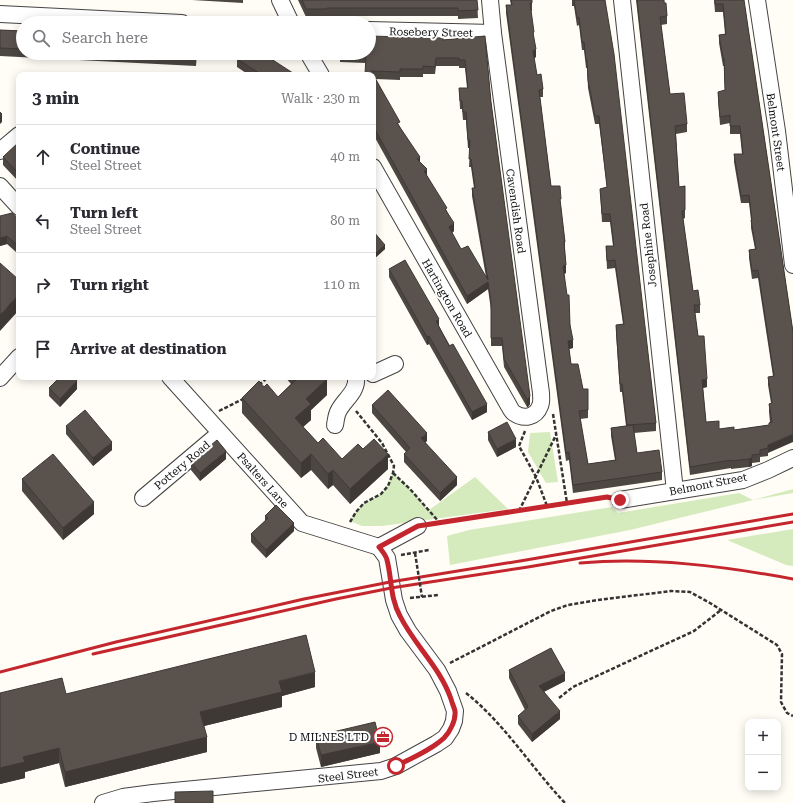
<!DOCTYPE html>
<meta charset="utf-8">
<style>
:root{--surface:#fff;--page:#f2f2f3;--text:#2b2b33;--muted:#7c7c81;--line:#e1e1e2}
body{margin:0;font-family:"Roboto Serif",serif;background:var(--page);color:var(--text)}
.controls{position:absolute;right:12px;bottom:12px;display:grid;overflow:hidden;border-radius:8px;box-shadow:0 2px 10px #0003}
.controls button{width:36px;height:36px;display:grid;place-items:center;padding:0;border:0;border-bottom:1px solid var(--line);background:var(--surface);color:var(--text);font:20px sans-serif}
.stop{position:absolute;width:12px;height:12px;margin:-9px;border:3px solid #c4262e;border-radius:50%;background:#fff}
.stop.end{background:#c4262e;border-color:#fff;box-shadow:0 1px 4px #0008}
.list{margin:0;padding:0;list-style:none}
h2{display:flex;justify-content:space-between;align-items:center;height:52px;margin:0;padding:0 16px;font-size:17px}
h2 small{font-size:13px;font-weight:400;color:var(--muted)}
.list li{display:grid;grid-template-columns:26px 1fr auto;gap:12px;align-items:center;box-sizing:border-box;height:64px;padding:0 16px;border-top:1px solid var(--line)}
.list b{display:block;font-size:15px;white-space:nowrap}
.list p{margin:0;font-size:13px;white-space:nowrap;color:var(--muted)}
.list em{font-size:13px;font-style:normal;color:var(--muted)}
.icon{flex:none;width:22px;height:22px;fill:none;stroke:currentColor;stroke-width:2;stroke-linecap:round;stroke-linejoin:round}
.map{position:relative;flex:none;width:793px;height:803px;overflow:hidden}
.search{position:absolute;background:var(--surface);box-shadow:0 2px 10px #0003;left:16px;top:16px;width:360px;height:44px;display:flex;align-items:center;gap:10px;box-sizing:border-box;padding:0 14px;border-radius:22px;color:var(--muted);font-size:15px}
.panel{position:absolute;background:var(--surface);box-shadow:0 2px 10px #0003;left:16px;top:72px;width:360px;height:308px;border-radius:8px}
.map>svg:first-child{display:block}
</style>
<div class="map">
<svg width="793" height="803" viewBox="0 0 793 803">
<rect width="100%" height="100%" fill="#fffdf5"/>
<g fill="#d5ebbd">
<polygon points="550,432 558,482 546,483 528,452 530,433"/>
<polygon points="393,473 410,489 429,510 475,477 508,509 382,526 362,526 350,521 356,512 364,503 381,494 388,486"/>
<polygon points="793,489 793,493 753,500 630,530 450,565 447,536 469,530 612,507 618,513 739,493 753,500"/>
<polygon points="793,529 793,566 786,565 727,540"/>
</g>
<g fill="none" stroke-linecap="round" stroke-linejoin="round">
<defs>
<g id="minor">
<polyline points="280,0 291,23"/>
<polyline points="622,0 675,491"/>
<polyline points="757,0 777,131 793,265"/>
<polyline points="0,14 182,23"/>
<polyline points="369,30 493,33"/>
<polyline points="308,53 321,75"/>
<polyline points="0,151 19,135"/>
<path d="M373 167 509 406C510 408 512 412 514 413 524 420 536 417 540 406 542 402 541 397 541 393L493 33 490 0"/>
<polyline points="0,186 19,207"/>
<polyline points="373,374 395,364"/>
<polyline points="170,377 302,523 379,547"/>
<polyline points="0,378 19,357"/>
<path d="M335 425C336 420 336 415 339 410 345 399 358 391 356 377"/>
<polyline points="143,498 220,433"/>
<polyline points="620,500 743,480 768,470 793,458"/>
<polyline points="379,547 418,526"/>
<polyline points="103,803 123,797 153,793 381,771 396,766 436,744 445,738 451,729 454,721 455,711 448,691 437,670 408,631 399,615 394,600 387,558 379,547"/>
</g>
</defs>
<use href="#minor" stroke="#444" stroke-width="18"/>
<g stroke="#333" stroke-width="2.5" stroke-dasharray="4 2" stroke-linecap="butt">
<polyline points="259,385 268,377"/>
<polyline points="219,411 243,399"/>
<polyline points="553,414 567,503"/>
<polyline points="525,431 519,446 536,477 547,506"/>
<polyline points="393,473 410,489 439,522"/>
<polyline points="519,511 556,435"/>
<polyline points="350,522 356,512 364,503 381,494 388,486 393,473 394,466 382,443 356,411"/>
<polyline points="433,524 606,498"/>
<polyline points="401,555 429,550"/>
<polyline points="410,598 438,595"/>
<polyline points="450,663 551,611 568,605 598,600 671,591 690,592 710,603 777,645 782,654 781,702 787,713 793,716"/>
<path d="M466 693C504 723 531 767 565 803"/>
<polyline points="559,698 573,687 694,631 721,610"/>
</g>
<use href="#minor" stroke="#fff" stroke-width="16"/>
<g stroke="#c4262e" stroke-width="3">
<path d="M580 563C651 557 723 566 793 579"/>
<polyline points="93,654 336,599 391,588 528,567 793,522"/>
<polyline points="0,672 116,642 304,599 390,582 526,560 793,514"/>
</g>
<polyline stroke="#333" stroke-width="2.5" stroke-dasharray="4 2" stroke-linecap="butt" points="415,553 422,597"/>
</g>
<g fill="#4d4742" fill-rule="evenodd">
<polygon points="192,0 243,0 243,3"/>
<polygon points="298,0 477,0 478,18 458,19 458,16 327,16 327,17 306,17"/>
<polygon points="510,0 532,0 532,11 531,11 536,57 534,58 537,75 543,89 543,97 540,97 551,186 561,207 565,242 565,250 566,273 564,274 573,348 569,349 571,364 583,389 588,389 588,418 580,419 588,464 615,460 611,436 611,428 626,426 622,392 620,392 616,333 616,325 623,324 615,268 607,269 606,246 613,246 610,222 602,222 600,189 607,187 599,124 595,124 588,88 587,68 586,68 584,50 582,50 579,25 577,26 574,6 572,6 572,0 605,0 656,423 656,431 634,433 637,453 662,472 662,480 573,493 569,460 566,461 506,13 506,5 511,5"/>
<polygon points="636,0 664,0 667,16 667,24 661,25 670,94 687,124 687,132 676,134 679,187 685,186 685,218 683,219 693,291 700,305 700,313 695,313 698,336 707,387 703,388 706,422 719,429 734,430 769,425 769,423 770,422 769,412 769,404 771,403 768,385 768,377 773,376 758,278 752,279 749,258 749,250 755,249 751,228 751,220 749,203 741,203 734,162 734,154 742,154 740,134 730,134 730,123 720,125 718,100 718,92 725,90 724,66 723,66 719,43 719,35 725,34 723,12 715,12 714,0 744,0 793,332 768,453 768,456 760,457 760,462 752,463 752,466 749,467 731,469 731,468 690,475"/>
<polygon points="0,30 23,31 23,53 197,53 196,66 0,56"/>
<path d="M485 36 491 102 530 404 528 407H527L504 367 502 346H491V310L488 289 467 304 373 134V75L366 63 340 62V53L443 40ZM436 66H459V68H465L467 88H459L460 109H462L463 120H466L468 148H470L469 167H471L474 188H472V196L486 277 461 249 452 233 454 231 447 211 427 176 420 162 400 127 376 79 400 80V77H423V74H435Z"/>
<polygon points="237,59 296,75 249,75 237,67"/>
<polygon points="19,142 19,182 3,165 3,157"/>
<polygon points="19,219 16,252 7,244 0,246"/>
<polygon points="373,231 385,249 375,258 373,255"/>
<polygon points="389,269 439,326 487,412 472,420 429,344 427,345 389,277"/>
<polygon points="57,377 73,377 77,389 60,407 49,396 49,388 59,379"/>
<polygon points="285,377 325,377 327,395 311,410 311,420 303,427 318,443 342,459 363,449 388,469 350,504 333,485 328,489 311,470 301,478 242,413 242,398 264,387 278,397 291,384"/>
<polygon points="372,405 427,441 425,442 457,485 440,501 404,462 404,454 406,452 372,413"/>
<polygon points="66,426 112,450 93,466 66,434"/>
<polygon points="488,432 516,447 497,457 488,440"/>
<polygon points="226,459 200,481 191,470 191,462"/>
<polygon points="22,479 94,514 63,540 22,491"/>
<polygon points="265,516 294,531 266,558 251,542 251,534 265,521"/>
<polygon points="509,670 565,681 544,692 560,719 532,742 518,724 518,716 525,710 509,678"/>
<polygon points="315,687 282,696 282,707 204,726 207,752 65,787 59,763 25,772 25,778 0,784 66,694"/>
<polygon points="316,736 380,753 321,767 316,748"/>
</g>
<g fill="#3f3936">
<polygon points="536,49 536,57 533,59 533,51"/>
<polygon points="2,114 2,122 0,124 0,116"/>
<rect x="468" y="140" width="2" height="8"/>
<polygon points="420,157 420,165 417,159"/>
<polygon points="427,169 427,177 424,171"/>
<polygon points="454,223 454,231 449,235 449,227"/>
<polygon points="7,236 7,244 0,246 0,238"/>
<polygon points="19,241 19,249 16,252 16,244"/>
<polygon points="385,245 385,249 375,258 375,254"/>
<polygon points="566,265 566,273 563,274 563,266"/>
<polygon points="488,282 488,289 467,304 467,296"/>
<polygon points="19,294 19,310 0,331 0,315"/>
<polygon points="439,319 439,327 436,321"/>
<polygon points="429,336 429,344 427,345 427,337"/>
<polygon points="573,340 573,348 568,349 568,341"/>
<polygon points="327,379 327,395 311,410 311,420 295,434 295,418 306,399"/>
<polygon points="707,379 707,387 702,388 702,380"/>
<polygon points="77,381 77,389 60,407 60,399"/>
<polygon points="530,396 530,404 528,407 527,407 527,399"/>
<polygon points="487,404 487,412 472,420 472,412"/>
<polygon points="427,433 427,441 421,446 421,438"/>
<polygon points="793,434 793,442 768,453 768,445"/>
<polygon points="516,439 516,447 497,457 497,449"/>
<polygon points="112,442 112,450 93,466 93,458"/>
<polygon points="226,451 226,459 200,481 200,473"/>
<polygon points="311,454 311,470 301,478 301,463"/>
<polygon points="388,454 388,469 350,504 350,489"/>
<polygon points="752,458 752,466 749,467 749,459"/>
<polygon points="333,470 333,485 328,489 328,474"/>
<polygon points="457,477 457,485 440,501 440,493"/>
<polygon points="94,502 94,514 63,540 63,528"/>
<polygon points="294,523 294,531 266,558 266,550"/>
<polygon points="315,672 315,687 282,696 282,707 200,727 200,712 279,681"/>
<polygon points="565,673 565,681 539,694 539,686"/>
<polygon points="560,711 560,719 532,742 532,734"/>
<polygon points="207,737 207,752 65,787 65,772"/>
<polygon points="380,742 380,753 321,767 321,755"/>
<polygon points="59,748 59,763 25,772 25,778 0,784 0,768 23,757"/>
</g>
<g fill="#5a524d" stroke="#3f3936" fill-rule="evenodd">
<polygon points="302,0 477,0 478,10 458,11 458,8 327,8 327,9 306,9"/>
<polygon points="511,0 532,0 532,3 530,3 534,32 533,33 536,49 533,51 537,75 541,74 543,89 539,90 551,186 560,186 561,199 560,199 565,242 564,242 566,265 563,266 567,295 569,295 570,325 573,340 568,341 571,364 578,364 583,389 588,389 588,410 579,411 588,464 616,460 611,428 633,425 637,453 659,450 662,472 573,485 569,452 566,453 506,5 512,5"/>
<polygon points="574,0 605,0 614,54 656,423 627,425 622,384 620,384 616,325 624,324 615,260 607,261 606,246 614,246 610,214 602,214 600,189 607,187 599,116 595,116 588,80 587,60 586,60 584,42 582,42 579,17 577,18"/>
<polygon points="637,0 664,0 664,3 666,3 667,16 660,17 670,94 684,93 687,124 675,126 679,187 685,186 685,210 682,211 693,291 698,290 700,305 694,305 698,336 704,336 707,379 702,380 706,422 719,421 719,429 734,427 734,430 769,425 769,423 772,422 769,404 772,403 768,377 774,376 758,270 752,271 749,250 756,249 751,220 752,220 749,195 741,196 734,154 743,154 740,126 730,126 730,115 720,117 718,92 725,90 724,58 723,58 719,35 726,34 723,4 715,4 715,0 744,0 793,332 793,434 768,445 768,448 760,450 760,454 752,455 752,458 749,459 731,461 731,460 690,467"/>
<polygon points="0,30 23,31 23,49 0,48"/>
<path d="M369 36 443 38V40L485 36 491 102 530 396 528 399H527L504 359 502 338H491V302L488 282 467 296 373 126V75H365L366 55 340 54V53H369ZM436 58H459V60H465L468 88H459L460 101H462L463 112H466L468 140H470L469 159H471L475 188H472L488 280 468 246 461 249 449 227 454 223 445 209 447 208 424 171 427 169 417 159 420 157 397 123 400 122 371 71 400 72V69H423V66L435 67Z"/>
<polygon points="103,53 196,53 196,58"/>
<polygon points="240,53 262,53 296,75 262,75 237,59"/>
<polygon points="0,112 2,114 0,116"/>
<polygon points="19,142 19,174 3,157"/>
<polygon points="12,213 19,219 19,241 16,244 7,236 0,238 0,216"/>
<polygon points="373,231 385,245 375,254 373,251"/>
<polygon points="405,260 439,319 436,321 449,346 453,344 487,404 472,412 429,336 427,337 389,269"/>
<polygon points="0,263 19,280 19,294 0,315"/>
<polygon points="60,377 73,377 77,381 60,399 49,388"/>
<polygon points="299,377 325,377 327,379 306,399 311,404 295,418 318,443 323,438 342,459 358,444 363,449 374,439 388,454 350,489 333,470 328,474 311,454 301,463 242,398 259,381 264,387 267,384 278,397"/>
<polygon points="388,390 427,433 421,438 457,477 440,493 404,454 410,448 372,405"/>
<polygon points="85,410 112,442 93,458 66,426"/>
<polygon points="507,422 516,439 497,449 488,432"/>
<polygon points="217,440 226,451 200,473 191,462"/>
<polygon points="53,454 94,502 63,528 22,479"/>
<polygon points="276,505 294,523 266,550 251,534 268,518 265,516"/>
<polygon points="306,635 315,672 279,681 282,692 200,712 207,737 65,772 59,748 23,757 25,762 0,768 0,693 62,678 66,694"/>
<polygon points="551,648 565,673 539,686 560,711 532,734 518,716 528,707 509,670"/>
<polygon points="375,722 380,742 321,755 316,736"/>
<polygon points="213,791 213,803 175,803 175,792"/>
</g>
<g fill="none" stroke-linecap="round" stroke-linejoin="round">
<path stroke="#c4262e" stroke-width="5" d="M396 766C412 758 431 750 444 738 450 732 456 720 455 711 454 707 452 703 451 699 440 667 415 646 400 616 390 598 392 579 387 560 386 555 382 551 379 547L418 526 607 497 620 500"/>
</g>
<defs>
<symbol id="office-ring" viewBox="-11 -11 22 22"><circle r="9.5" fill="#fff" stroke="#c4262e" stroke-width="1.5"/><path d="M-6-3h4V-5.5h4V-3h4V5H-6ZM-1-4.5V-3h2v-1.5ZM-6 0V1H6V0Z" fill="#c4262e"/></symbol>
</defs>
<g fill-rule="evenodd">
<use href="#office-ring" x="372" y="726" width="22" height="22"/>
</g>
<g text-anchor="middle" stroke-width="4" stroke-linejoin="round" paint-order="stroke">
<g font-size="11" fill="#111" stroke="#fff">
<text transform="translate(431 32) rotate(1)" y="4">Rosebery Street</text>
<text transform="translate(776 132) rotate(82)" y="4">Belmont Street</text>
<text transform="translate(516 211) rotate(82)" y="4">Cavendish Road</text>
<text transform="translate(648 245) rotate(-96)" y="4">Josephine Road</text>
<text transform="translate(447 298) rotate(60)" y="4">Hartington Road</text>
<text transform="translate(182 465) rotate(-40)" y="4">Pottery Road</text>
<text transform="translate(263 480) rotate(48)" y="4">Psalters Lane</text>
<text transform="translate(708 484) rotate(-11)" y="4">Belmont Street</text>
<text transform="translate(348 775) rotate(-7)" y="4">Steel Street</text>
</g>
<g font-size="11" fill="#111" stroke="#fff" text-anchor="end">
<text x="369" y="741">D MILNES LTD</text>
</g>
</g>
</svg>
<div class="controls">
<button>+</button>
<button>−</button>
</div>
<div class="stop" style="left:396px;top:766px"></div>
<div class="stop end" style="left:620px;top:500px"></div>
<div class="search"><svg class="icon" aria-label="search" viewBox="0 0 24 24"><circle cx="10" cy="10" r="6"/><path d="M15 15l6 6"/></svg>Search here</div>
<section class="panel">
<h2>3 min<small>Walk · 230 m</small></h2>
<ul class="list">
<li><svg class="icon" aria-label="ahead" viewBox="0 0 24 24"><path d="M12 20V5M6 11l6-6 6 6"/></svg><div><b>Continue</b><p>Steel Street</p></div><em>40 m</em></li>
<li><svg class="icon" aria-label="left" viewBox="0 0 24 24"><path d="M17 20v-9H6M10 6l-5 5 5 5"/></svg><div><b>Turn left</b><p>Steel Street</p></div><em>80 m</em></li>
<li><svg class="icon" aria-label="right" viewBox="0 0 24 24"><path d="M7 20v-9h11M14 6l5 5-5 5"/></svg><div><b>Turn right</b></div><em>110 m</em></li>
<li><svg class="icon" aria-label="arrive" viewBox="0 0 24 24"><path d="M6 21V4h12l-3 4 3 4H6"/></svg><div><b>Arrive at destination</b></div></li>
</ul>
</section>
</div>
